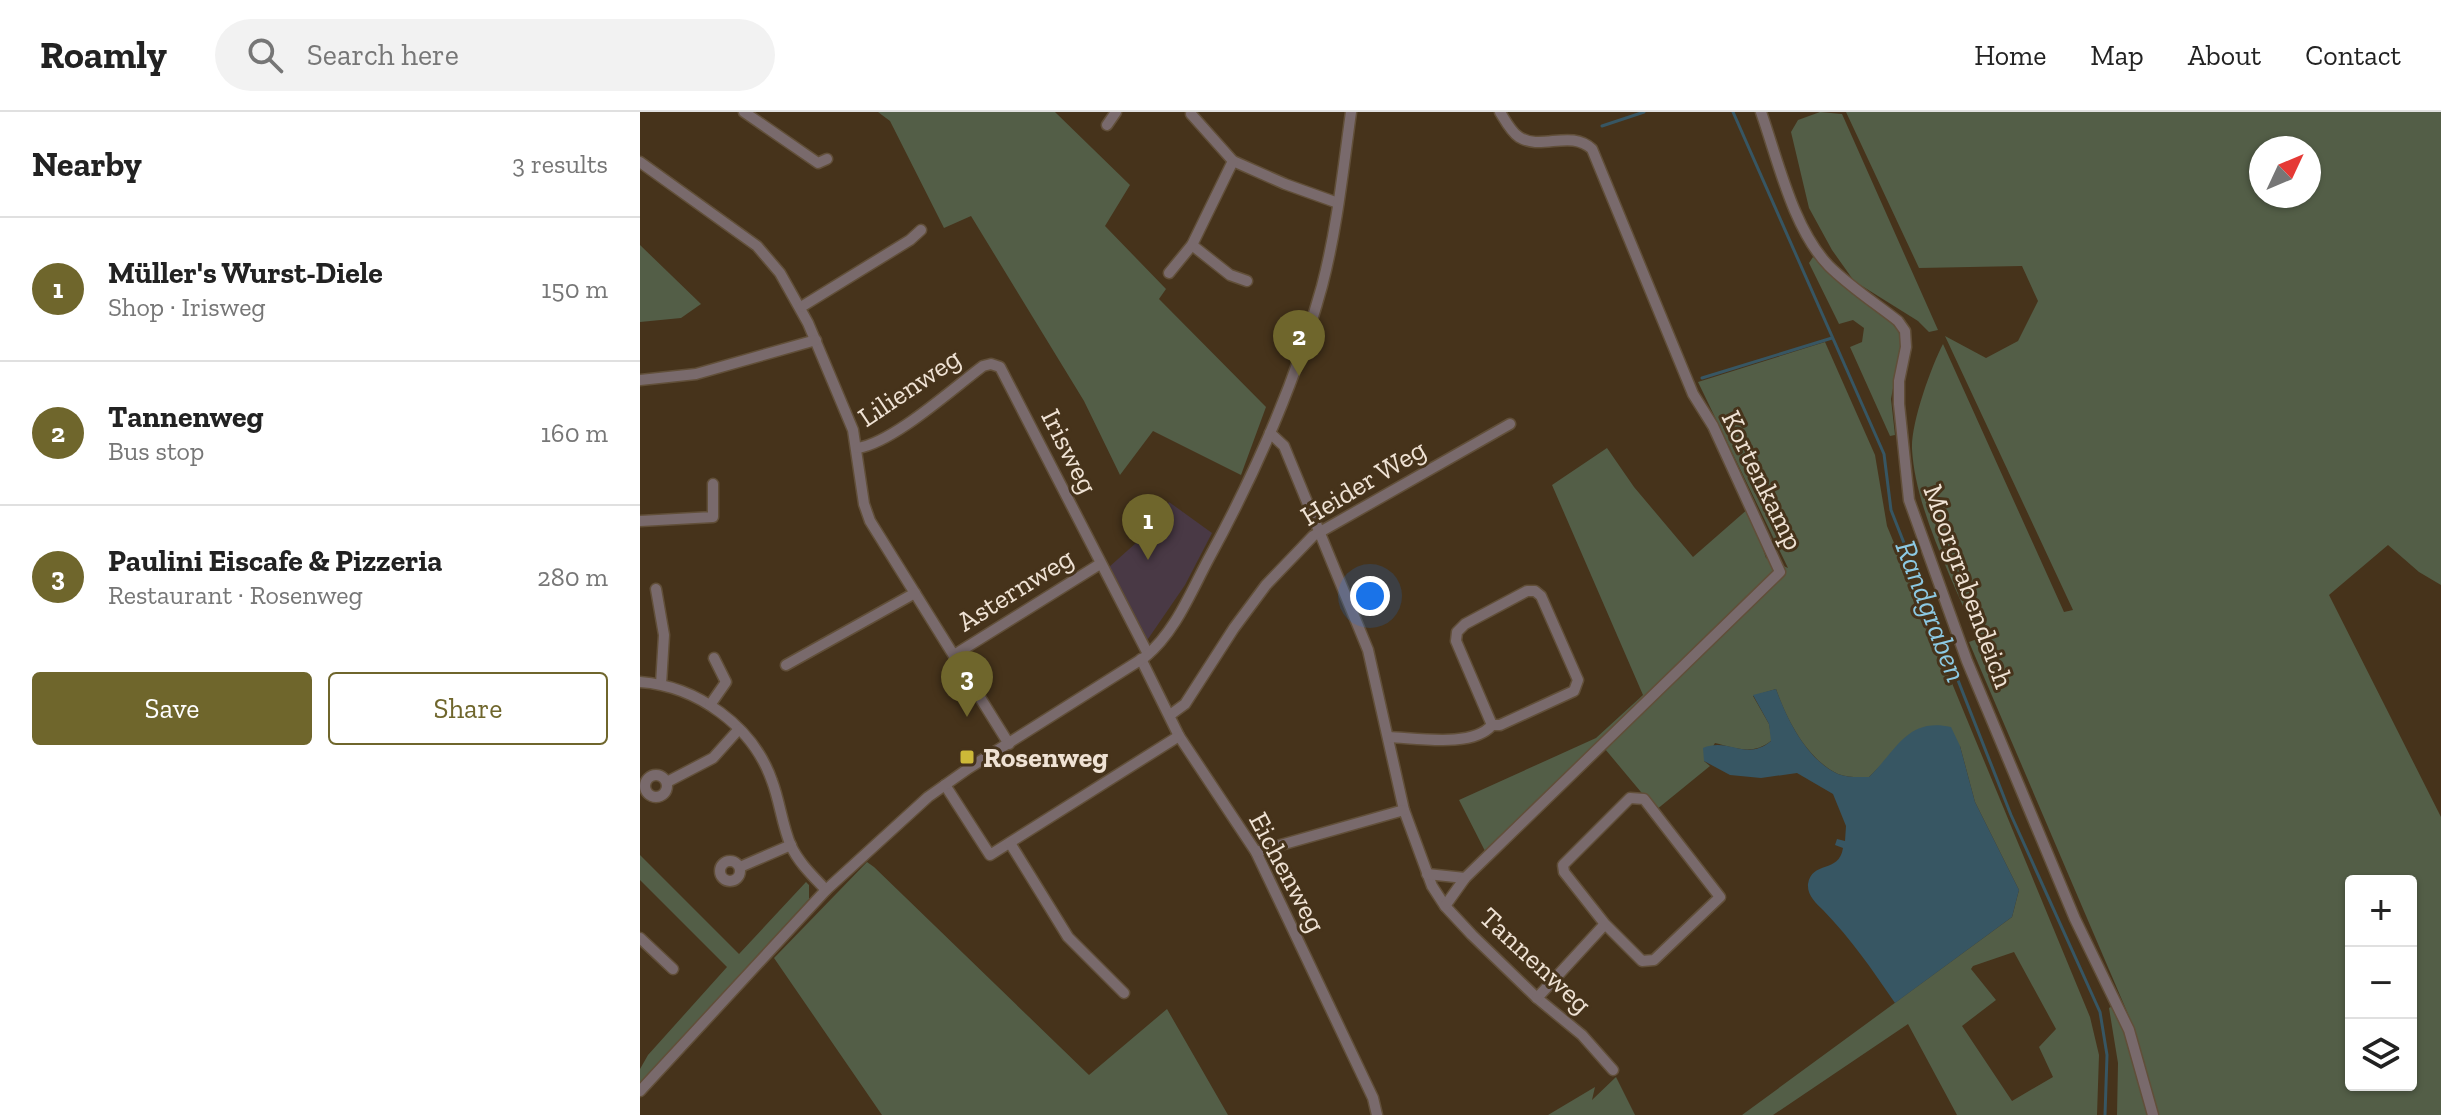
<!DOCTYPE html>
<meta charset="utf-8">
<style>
:root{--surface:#fff;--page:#f2f2f2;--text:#222;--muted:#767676;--line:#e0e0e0;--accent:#6f662c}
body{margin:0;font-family:"Zilla Slab",serif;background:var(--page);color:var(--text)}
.controls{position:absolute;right:24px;bottom:24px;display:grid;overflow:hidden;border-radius:8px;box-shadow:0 2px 6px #0004}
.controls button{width:72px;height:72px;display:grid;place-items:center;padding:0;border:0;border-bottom:2px solid var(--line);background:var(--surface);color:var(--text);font:40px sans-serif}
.compass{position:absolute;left:1609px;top:24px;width:72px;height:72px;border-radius:50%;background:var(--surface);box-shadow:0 2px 6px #0004;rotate:46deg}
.you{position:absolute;left:730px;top:484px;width:28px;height:28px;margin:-20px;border:6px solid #fff;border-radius:50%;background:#1a73e8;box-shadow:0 0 0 12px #1a73e833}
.badge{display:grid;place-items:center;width:52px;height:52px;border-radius:50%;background:var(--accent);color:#fff;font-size:26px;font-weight:700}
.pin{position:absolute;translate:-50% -66px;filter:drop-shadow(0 2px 4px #0008)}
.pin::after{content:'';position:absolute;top:42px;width:28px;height:24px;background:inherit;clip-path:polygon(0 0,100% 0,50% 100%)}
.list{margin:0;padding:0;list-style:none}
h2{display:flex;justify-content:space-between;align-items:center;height:104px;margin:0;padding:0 32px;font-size:34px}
h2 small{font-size:26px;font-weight:400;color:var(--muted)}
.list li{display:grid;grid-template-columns:52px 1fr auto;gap:24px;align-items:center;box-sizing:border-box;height:144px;padding:0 32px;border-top:2px solid var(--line)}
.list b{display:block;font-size:30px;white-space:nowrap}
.list p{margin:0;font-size:26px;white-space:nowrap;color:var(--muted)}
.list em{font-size:26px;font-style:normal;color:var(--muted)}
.actions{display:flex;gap:16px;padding:24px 32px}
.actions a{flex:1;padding:18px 0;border:2px solid var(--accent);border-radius:8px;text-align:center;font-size:28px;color:var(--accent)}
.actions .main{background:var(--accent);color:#fff}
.icon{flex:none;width:44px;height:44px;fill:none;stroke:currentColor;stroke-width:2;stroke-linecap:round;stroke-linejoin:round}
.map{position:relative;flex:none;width:1801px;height:1003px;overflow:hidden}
header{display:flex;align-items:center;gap:48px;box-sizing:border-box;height:112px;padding:0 40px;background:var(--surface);border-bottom:2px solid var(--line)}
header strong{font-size:38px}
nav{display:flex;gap:44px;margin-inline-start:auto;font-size:28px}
.search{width:560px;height:72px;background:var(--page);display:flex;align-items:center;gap:20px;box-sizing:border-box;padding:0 28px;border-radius:44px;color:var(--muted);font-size:30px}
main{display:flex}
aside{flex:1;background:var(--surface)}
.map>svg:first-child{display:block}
</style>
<header>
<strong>Roamly</strong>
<div class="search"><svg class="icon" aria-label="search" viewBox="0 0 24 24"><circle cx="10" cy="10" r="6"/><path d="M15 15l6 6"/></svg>Search here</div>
<nav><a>Home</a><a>Map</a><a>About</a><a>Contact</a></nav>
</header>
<main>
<aside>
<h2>Nearby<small>3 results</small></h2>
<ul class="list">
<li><span class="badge">1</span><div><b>Müller's Wurst-Diele</b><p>Shop · Irisweg</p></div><em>150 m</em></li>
<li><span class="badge">2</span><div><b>Tannenweg</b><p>Bus stop</p></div><em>160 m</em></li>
<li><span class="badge">3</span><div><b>Paulini Eiscafe &amp; Pizzeria</b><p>Restaurant · Rosenweg</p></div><em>280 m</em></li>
</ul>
<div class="actions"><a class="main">Save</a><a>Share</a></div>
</aside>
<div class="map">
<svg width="1801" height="1003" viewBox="0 0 1801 1003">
<rect width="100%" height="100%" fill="#46331b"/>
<polygon fill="#493945" points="529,390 572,421 545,473 508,527 503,525 468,456 516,413"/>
<g fill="#535e47" fill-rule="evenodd">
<polygon points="238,0 415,0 490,73 465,114 526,177 519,187 626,295 601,363 513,319 480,363 444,289 331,104 304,116 250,9"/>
<polygon points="1180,0 1202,2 1298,218 1289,220 1278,209 1214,169 1192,138 1169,96 1151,20 1158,8"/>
<path d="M1206 0H1801V473L1779 460 1748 433 1689 483 1801 705V1003H1517L1494 916 1329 530 1337 527C1314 470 1275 397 1272 337 1271 311 1291 255 1303 232L1424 500 1433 498 1305 224 1346 246 1378 229 1398 189 1382 154 1279 156ZM1621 36H1669V84H1621ZM1711 769H1771V973H1711Z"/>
<polygon points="0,133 61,192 41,206 0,210"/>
<polygon points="1173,145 1245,203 1260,220 1261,232 1251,287 1255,323 1250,324 1210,235 1222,230 1224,216 1213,208 1199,212 1169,151"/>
<path d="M1185 230 1235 343 1247 414 1450 905 1459 943 1457 1003H1317L1268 912 1133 1003H1102L1372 805 1379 778 1335 690 1320 634 1244 650 1229 665C1219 665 1208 666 1198 662 1167 647 1147 608 1136 577L1113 584 1129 612 1132 628C1113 644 1096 636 1075 631L1064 649 1070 654 1016 698 960 631 845 739 819 688 956 626 1003 583 912 373 967 336 994 375 1053 445 1109 396 1126 446 1148 456 1058 270ZM1374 840 1416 917 1399 935 1413 965 1372 989 1322 914 1356 888 1331 857 1333 854Z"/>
<polygon points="0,743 99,842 166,770 169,773 169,787 0,971 0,957 8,943 87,855 0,768"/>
<polygon points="227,750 234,755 449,963 527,897 588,1003 242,1003 134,846"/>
<polygon points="1474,893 1485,919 1508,1003 1477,1003 1478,951 1469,896"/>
<polygon points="976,965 995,1003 908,1003 955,975 952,988"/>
</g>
<path fill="#375663" d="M1136 577C1147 607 1166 647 1198 662 1208 666 1219 665 1229 665 1257 638 1267 605 1311 615L1320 634 1335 690 1379 778 1372 805 1255 891C1231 856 1212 828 1183 798 1176 791 1167 783 1168 772 1172 748 1199 762 1203 736L1195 733 1197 727 1205 729 1206 714 1193 682 1157 661 1121 666 1090 663 1064 649 1063 636C1089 625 1106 650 1131 629L1129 612 1113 583Z"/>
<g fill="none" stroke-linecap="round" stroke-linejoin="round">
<g stroke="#375663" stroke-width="3">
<polyline points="1093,0 1244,342 1251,398 1371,703 1460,900 1467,943 1465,1003"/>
<polyline points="962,14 1004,0"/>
<polyline points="1062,266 1192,226"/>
</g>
<defs>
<g id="minor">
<polyline points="104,0 178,51 187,47"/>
<path d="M1121 0C1138 48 1153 117 1189 154 1209 174 1235 191 1258 209L1265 219 1266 235 1259 269V292L1269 388 1327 549 1435 807 1489 918 1513 1003"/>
<polyline points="551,2 593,49 645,72 698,91"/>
<polyline points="467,13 476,0"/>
<polyline points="0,50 117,134 140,161 168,211 213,318 224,392 230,409 369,632"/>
<polyline points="552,133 590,163 607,169"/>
<polyline points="529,161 552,133 593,49"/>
<polyline points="161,195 270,128 281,118"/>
<polyline points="0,268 56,262 176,228"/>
<polyline points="630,321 644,334 728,538 764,698 792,774 805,794 832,823 897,886 942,923 973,958"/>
<path d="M218 336C254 330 312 277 343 254L351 252 360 255 508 542"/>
<polyline points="0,409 73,405 73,372"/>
<polyline points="16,477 24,523 21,572"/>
<polyline points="314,543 460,452"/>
<polyline points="501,547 539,624 616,740 733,986 737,1003"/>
<polyline points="146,553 275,481"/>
<path d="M0 570C57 574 113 614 132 669 140 690 142 713 151 734 159 751 173 764 186 778"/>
<polyline points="70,593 86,570 74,546"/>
<polyline points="530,603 545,592 594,516 626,473 673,424 870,312"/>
<path d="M749 625C777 626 833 636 852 613H860L934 579 938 568 901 484 895 479H887L825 512 817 520 816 529 852 613"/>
<circle cx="16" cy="674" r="11"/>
<polyline points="27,670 73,646 99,617"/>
<polyline points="305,673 350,743 539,624"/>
<polyline points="370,731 428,825 484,881"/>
<polyline points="616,740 764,698"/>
<circle cx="90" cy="759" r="10"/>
<polyline points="100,755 151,733"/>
<polyline points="787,762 825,766"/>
<path d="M805 794 825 766 1140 460 1073 314 1053 282 952 37C931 17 901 39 879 25 871 20 865 8 860 0"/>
<polyline points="0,826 33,857"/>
<polyline points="897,886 965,812 1002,849 1014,848 1080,785 1004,687 990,686 923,753 924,760 965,812"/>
<path d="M0 979 186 778 288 685 329 656 505 545C535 520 550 482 568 448 615 362 656 269 682 174 697 117 703 58 711 0"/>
</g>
</defs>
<use href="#minor" stroke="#614f39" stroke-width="13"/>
<use href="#minor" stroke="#796a6c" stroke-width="10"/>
</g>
<rect fill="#cdb938" stroke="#46331b" stroke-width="3" x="319" y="637" width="16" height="16" rx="4"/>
<g text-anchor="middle" stroke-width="6" stroke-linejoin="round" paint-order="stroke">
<g font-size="28" fill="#efe2d4" stroke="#46331b">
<text transform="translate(269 275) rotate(-34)" y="10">Lilienweg</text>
<text transform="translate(430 339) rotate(63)" y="10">Irisweg</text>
<text transform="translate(1123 368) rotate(64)" y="10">Kortenkamp</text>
<text transform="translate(723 370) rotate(-31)" y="10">Heider Weg</text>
<text transform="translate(1329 474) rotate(70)" y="10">Moorgrabendeich</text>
<text transform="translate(375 477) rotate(-32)" y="10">Asternweg</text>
<text transform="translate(648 760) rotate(62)" y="10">Eichenweg</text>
<text transform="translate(896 848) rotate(43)" y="10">Tannenweg</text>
</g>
<g font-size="28" font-weight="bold" fill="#efe2d4" stroke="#46331b" text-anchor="start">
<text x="343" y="655">Rosenweg</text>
</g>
<g font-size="30" font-style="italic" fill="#8cc9e3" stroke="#46331b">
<text transform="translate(1291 499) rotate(69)" y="10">Randgraben</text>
</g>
</g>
</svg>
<div class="controls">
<button>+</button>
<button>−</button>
<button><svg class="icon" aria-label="layers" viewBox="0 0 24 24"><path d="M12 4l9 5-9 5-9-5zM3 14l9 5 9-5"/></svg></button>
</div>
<svg class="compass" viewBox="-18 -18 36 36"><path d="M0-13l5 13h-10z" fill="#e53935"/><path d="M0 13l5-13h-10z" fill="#767676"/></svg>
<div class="you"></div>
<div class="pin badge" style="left:508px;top:448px">1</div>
<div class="pin badge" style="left:659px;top:264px">2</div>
<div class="pin badge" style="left:327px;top:605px">3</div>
</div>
</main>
